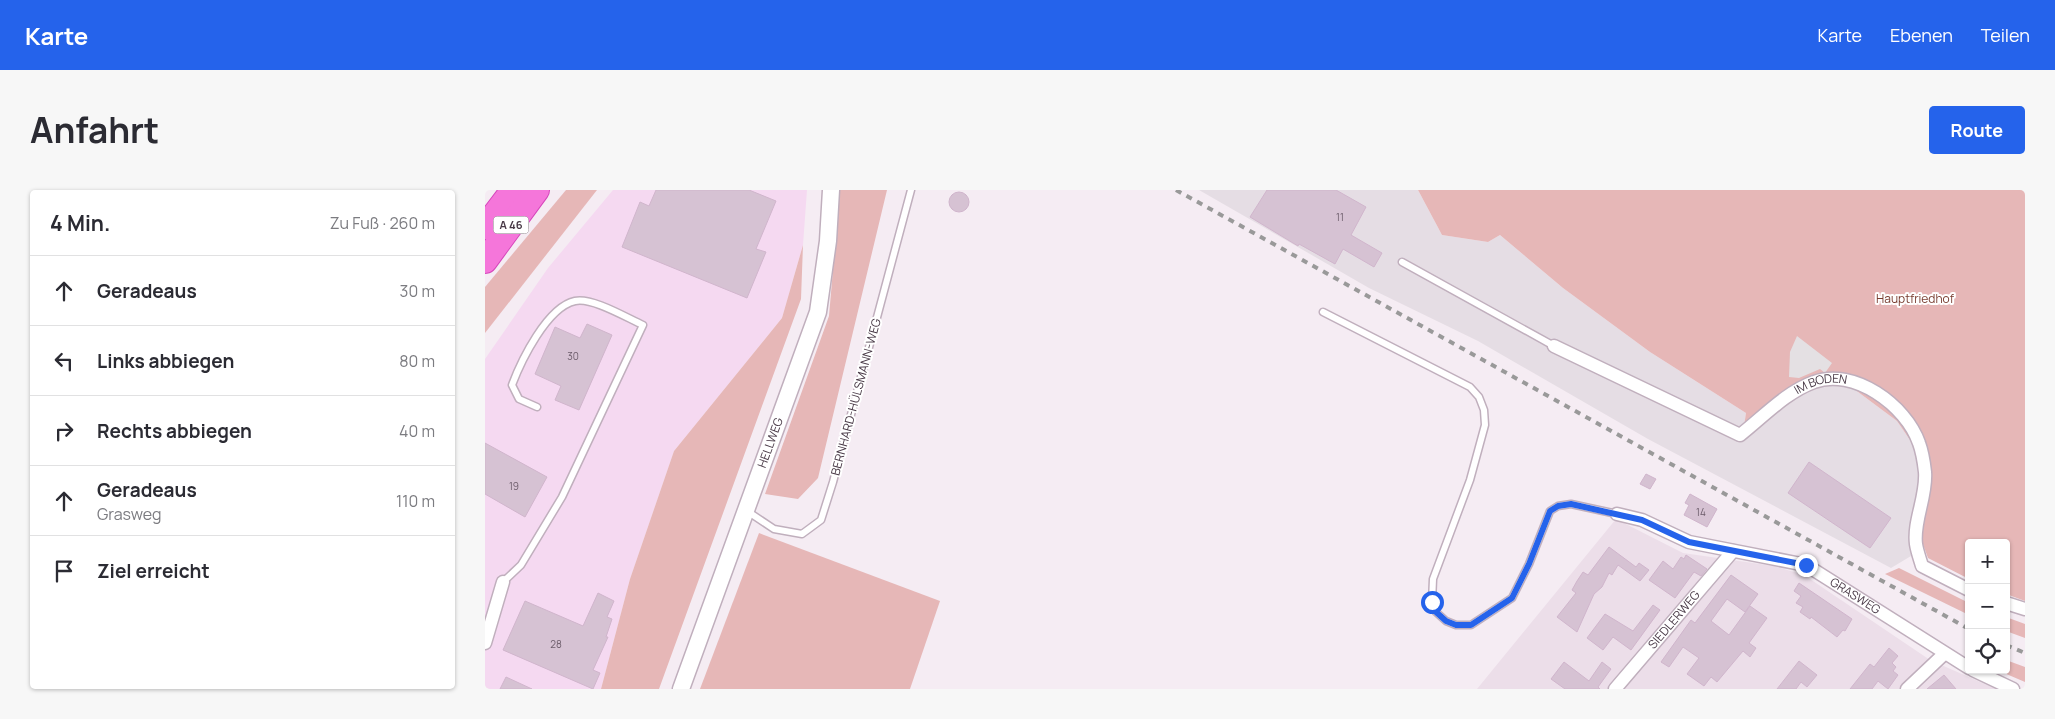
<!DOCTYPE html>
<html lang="de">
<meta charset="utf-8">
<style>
:root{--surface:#fff;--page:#f7f7f7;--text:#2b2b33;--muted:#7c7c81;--line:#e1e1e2;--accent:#2563eb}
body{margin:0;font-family:Manrope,sans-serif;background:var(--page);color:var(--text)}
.controls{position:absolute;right:15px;bottom:15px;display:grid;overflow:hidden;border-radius:5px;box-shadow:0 1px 4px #0004}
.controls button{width:45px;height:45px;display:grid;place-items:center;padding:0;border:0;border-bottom:1px solid var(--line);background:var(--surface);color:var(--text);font:25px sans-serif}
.stop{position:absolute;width:15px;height:15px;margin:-11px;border:4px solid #2563eb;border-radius:50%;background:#fff}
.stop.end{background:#2563eb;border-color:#fff;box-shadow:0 1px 5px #0008}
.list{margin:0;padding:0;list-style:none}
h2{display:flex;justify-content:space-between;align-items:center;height:65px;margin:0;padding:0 20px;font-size:21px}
h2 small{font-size:16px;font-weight:400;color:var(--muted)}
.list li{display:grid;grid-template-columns:32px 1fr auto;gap:15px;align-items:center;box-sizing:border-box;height:70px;padding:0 20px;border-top:1px solid var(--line)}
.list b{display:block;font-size:19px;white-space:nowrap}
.list p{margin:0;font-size:16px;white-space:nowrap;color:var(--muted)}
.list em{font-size:16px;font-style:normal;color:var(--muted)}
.icon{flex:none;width:28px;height:28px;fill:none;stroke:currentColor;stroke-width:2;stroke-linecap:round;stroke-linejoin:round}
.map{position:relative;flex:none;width:1540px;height:499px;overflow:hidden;border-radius:5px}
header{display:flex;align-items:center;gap:30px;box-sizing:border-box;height:70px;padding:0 25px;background:var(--accent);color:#fff}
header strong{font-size:24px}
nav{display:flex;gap:28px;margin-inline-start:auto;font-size:18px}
.intro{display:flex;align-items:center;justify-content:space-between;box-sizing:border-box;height:120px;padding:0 30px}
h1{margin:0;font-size:35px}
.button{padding:12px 22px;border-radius:5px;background:var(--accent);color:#fff;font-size:18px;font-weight:700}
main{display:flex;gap:30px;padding:0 30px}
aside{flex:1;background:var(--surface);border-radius:5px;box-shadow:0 1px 4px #0004}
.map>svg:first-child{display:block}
</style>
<header>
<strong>Karte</strong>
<nav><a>Karte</a><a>Ebenen</a><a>Teilen</a></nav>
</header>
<div class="intro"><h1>Anfahrt</h1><a class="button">Route</a></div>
<main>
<aside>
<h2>4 Min.<small>Zu Fuß · 260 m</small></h2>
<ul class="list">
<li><svg class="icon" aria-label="ahead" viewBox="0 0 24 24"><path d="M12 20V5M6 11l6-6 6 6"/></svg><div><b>Geradeaus</b></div><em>30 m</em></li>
<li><svg class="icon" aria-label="left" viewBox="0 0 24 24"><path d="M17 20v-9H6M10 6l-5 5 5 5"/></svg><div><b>Links abbiegen</b></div><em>80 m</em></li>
<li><svg class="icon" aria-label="right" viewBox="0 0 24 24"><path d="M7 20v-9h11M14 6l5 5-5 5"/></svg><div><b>Rechts abbiegen</b></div><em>40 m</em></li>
<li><svg class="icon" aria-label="ahead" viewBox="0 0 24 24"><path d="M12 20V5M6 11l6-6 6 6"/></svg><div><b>Geradeaus</b><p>Grasweg</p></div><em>110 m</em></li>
<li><svg class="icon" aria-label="arrive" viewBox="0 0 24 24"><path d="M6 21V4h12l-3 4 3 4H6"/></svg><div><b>Ziel erreicht</b></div></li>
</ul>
</aside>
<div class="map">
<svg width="1540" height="499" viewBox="0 0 1540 499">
<rect width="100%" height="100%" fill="#f5ecf3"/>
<polygon fill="#ecdee9" points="1131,329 1198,363 1289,376 1319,385 1445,470 1511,499 992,499"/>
<polygon fill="#f5d9f1" points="128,0 322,0 318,55 297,128 189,261 145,389 116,499 0,499 0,169 63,78"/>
<polygon fill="#e5dde4" points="714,0 933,0 957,45 1003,52 1015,45 1078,98 1165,162 1261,223 1257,248 1313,204 1345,191 1361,193 1412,231 1425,250 1434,269 1435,302 1426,366 1406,378 1163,249 993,151 884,98"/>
<g fill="#e6b7b7">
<polygon points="81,0 112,0 0,143 0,97"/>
<polygon points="353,0 402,0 333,288 313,309 280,304 344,126 353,22"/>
<polygon points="933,0 1540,0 1540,411 1521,404 1521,353 1484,353 1484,389 1443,368 1431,335 1435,302 1434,269 1425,250 1412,231 1361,193 1345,191 1313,204 1257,249 1261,223 1165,162 1078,98 1015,45 1003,52 957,45"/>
<polygon points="318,55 316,109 174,499 116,499 145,389 189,261 297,128"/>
<polygon points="274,343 455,411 425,499 215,499"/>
<polygon points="1414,378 1484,413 1484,425 1400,384"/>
<polygon points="1521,427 1540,434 1540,448 1521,441"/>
<polygon points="1521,470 1540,477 1540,492 1512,480 1521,480"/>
</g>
<polygon fill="#e4e0e3" points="1312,146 1347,173 1340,183 1335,179 1314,188 1304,187 1305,162"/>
<g fill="#d6c2d3" stroke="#d0b5cc">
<polygon points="171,0 264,0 291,11 271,59 281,62 262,108 137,57 155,12 164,16"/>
<polygon points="782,0 851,0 881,17 866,45 897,63 889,77 858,59 850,74 814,54 813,56 765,27"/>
<circle cx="474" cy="12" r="10"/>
<polygon points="102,134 127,145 94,220 70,210 76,196 50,184 70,137 95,148"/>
<polygon points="0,253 62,287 40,327 0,304"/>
<polygon points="1324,272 1406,328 1385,358 1303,303"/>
<polygon points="1161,284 1171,289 1165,299 1155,294"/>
<polygon points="1205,304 1232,319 1222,337 1199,325 1204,315 1200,313"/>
<polygon points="1124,357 1151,377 1154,373 1164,380 1155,391 1133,375 1127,385 1124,383 1117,397 1109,404 1092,442 1072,427 1091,403 1087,400 1092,391 1098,382 1103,385"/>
<polygon points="1201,365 1222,379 1216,386 1209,382 1190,408 1164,390 1178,371 1188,379 1196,367 1199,369"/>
<polygon points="1246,385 1273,404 1260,422 1242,409 1226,431 1244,445 1265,416 1282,428 1264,453 1271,458 1265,467 1258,461 1232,492 1226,487 1219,496 1202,484 1214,468 1198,457 1184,477 1176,472 1206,430 1210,433"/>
<polygon points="1314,393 1367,429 1360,441 1358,440 1352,447 1326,427 1325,429 1315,422 1318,417 1311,413 1316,406 1309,401"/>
<polygon points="113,403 129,411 122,427 127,429 121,447 123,447 108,480 115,483 108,499 18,460 40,411 98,436"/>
<polygon points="1168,415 1175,420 1146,460 1128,447 1118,460 1102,448 1120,424 1148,441"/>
<polygon points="1404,458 1413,466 1407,473 1411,477 1408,481 1413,485 1403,499 1393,491 1387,499 1365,499 1385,474 1389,477"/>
<polygon points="1314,471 1332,485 1322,497 1316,492 1311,499 1292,499"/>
<polygon points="1079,472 1104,491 1117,472 1126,479 1113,497 1115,499 1080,499 1066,489"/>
<polygon points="1459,485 1471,499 1442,499"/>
<polygon points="21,487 47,499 15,499"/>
</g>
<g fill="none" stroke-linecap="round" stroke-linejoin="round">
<defs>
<g id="service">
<polyline points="917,72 1069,156"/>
<polyline points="838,122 985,197 994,207 999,220 1000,235 985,290 948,389 947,412 951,422 961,431 971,435 986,435 1027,408 1044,374 1065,321 1073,316 1086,314 1132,324"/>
<polyline points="262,321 289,339 317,344 336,330 348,292 426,0"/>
<path d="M18 392 36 375 77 307 158 135C142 128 107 107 90 111 62 117 36 171 27 195L34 209 52 217"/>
</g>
<g id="minor">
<path id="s1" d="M1069 156 1255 245C1278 227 1301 202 1329 192 1368 177 1421 215 1434 253 1437 261 1439 273 1440 282 1442 306 1428 331 1431 354 1432 361 1435 369 1437 376L1484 400"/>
<path id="s2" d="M1132 324 1157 330 1204 352 1321 375 1484 478"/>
<polyline points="1521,413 1540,419"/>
<polyline points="0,453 18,392"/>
<polyline points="1488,480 1528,499"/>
<path id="s3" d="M1130 499 1248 361"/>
<polyline points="1422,499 1459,464"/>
</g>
<g id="tertiary">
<path id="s4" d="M196 499 333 122 343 51 346 0"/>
</g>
<g id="motorway">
<polyline points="0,37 28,0"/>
<polyline points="0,71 52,0"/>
</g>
</defs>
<use href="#service" stroke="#c0afbd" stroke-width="9"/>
<use href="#minor" stroke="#c0afbd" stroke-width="15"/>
<use href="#tertiary" stroke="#c0afbd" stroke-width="19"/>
<use href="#motorway" stroke="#d546bb" stroke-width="26"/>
<use href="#service" stroke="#fff" stroke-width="6"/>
<use href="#minor" stroke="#fff" stroke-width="12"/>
<use href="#tertiary" stroke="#fff" stroke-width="16"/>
<use href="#motorway" stroke="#f576da" stroke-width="24"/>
<g stroke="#999" stroke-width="4" stroke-dasharray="6 6" stroke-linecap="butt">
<polyline points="691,0 1484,439"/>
<polyline points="1521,455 1540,463"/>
</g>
</g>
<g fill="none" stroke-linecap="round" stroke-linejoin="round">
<polyline stroke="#2563eb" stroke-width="6" points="947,412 951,422 961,431 971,435 986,435 1027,408 1044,374 1065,321 1073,316 1086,314 1157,330 1204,352 1321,375"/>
</g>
<g text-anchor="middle" stroke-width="4" stroke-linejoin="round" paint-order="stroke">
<g font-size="10" fill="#6c5c6a">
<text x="855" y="31">11</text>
<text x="88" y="170">30</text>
<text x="29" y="300">19</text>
<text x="1216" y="326">14</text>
<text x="71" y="458">28</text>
</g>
<rect fill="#fff" stroke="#80757e" stroke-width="1" x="8.5" y="26.5" width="35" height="17" rx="4"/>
<g font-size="11" font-weight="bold" fill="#493a47">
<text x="26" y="39">A 46</text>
</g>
<g font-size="12" fill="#783c2f" stroke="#fff">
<text x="1430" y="113">Hauptfriedhof</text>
</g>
<g font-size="12" fill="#493a47" stroke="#fff">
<text dy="4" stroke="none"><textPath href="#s1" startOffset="304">IM BODEN</textPath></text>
<text transform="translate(371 207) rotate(-75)" y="4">BERNHARD-HÜLSMANN-WEG</text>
<text dy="4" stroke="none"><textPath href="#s4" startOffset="262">HELLWEG</textPath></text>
<text dy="4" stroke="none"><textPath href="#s2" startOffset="255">GRASWEG</textPath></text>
<text dy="4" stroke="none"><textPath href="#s3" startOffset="91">SIEDLERWEG</textPath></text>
</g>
</g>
</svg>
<div class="controls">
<button>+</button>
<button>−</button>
<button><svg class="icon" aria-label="locate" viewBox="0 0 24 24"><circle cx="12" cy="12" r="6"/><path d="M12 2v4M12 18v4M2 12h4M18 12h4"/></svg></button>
</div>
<div class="stop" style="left:947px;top:412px"></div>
<div class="stop end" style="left:1321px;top:375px"></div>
</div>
</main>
